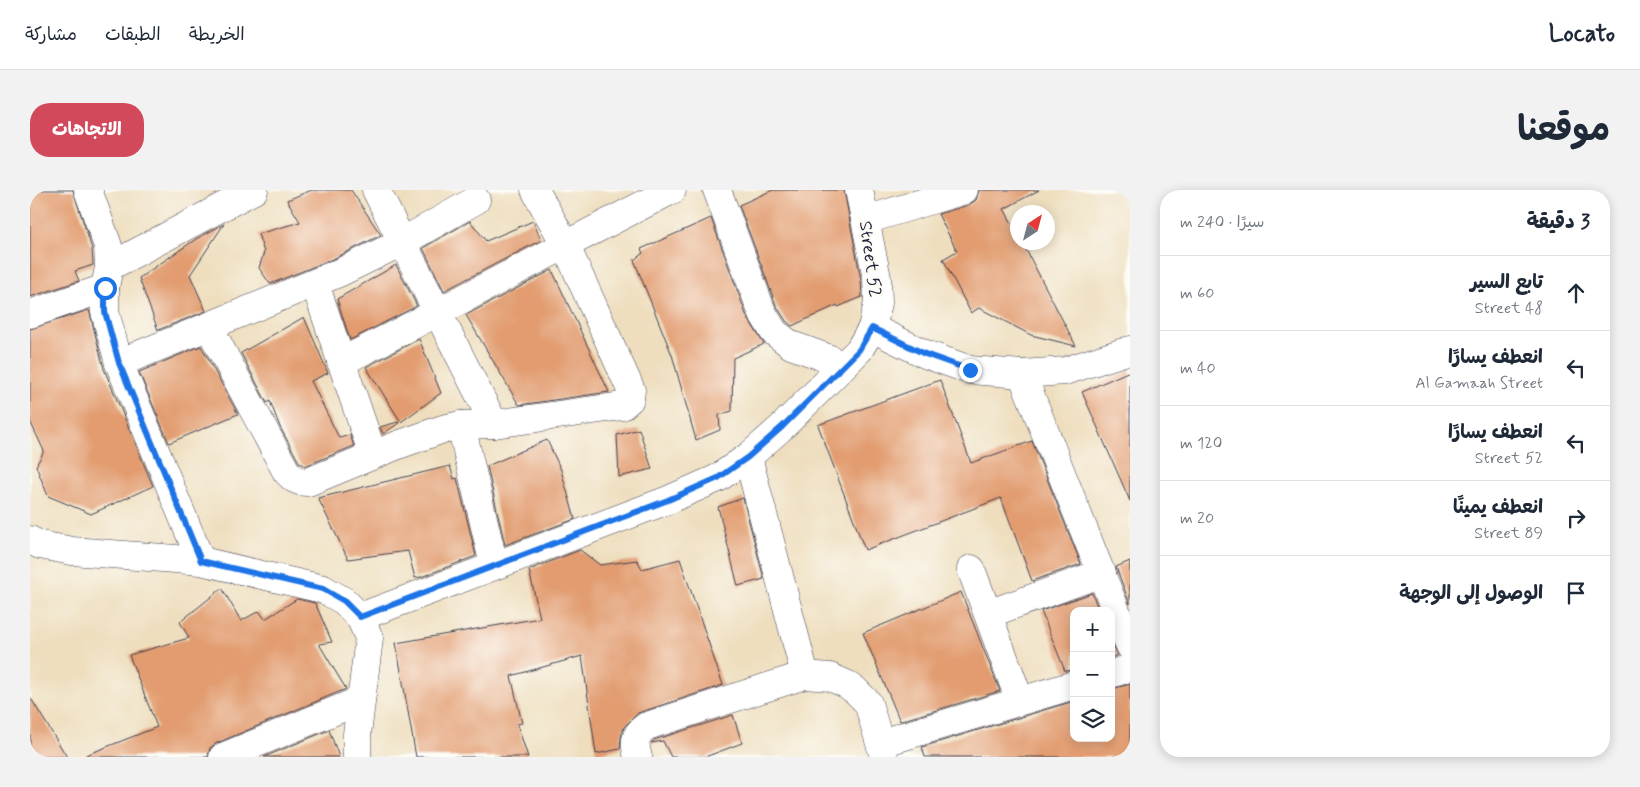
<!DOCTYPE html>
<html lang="ar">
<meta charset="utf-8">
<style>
:root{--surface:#fff;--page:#f2f2f3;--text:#1f2937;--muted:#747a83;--line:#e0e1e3;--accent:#d1495b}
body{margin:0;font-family:Mynerve,"Playpen Sans Arabic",sans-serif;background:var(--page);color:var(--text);direction:rtl}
.controls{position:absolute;right:15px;bottom:15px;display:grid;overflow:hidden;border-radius:10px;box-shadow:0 2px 12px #0003}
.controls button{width:45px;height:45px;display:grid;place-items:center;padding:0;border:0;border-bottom:1px solid var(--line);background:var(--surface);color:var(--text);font:25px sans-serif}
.compass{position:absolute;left:980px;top:15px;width:45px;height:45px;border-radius:50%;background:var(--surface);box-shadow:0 2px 12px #0003;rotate:36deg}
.stop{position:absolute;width:15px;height:15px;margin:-11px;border:4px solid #1a73e8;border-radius:50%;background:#fff}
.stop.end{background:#1a73e8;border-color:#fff;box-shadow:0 1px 5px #0008}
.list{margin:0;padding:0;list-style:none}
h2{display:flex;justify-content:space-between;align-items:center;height:65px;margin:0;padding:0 20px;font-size:21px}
h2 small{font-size:16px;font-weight:400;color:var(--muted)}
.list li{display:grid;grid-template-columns:32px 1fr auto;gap:15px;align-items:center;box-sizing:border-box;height:75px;padding:0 20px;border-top:1px solid var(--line)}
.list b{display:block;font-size:19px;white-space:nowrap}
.list p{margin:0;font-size:16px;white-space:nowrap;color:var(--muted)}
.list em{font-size:16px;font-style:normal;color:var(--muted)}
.icon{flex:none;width:28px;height:28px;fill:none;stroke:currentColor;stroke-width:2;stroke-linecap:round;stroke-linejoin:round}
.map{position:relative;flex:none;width:1100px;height:567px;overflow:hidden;direction:ltr;border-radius:20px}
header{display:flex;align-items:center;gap:30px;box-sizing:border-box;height:70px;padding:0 25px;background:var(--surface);border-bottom:1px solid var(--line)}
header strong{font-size:24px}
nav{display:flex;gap:28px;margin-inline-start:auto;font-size:18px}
.intro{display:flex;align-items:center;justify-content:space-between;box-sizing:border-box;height:120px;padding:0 30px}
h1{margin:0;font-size:35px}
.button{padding:12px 22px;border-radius:20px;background:var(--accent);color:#fff;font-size:18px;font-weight:700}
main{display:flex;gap:30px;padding:0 30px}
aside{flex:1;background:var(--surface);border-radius:20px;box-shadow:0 2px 12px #0003}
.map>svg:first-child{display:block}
</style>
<header>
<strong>Locato</strong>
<nav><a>الخريطة</a><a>الطبقات</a><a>مشاركة</a></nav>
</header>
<div class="intro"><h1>موقعنا</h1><a class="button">الاتجاهات</a></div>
<main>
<aside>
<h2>3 دقيقة<small>سيرًا · 240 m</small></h2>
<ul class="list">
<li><svg class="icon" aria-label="ahead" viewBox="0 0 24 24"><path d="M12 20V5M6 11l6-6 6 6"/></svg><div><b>تابع السير</b><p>Street 48</p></div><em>60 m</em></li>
<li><svg class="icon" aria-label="left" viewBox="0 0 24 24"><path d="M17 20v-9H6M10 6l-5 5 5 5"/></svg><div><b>انعطف يسارًا</b><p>Al Gamaah Street</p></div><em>40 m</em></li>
<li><svg class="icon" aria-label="left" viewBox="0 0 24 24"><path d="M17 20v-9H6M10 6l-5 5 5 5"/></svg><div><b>انعطف يسارًا</b><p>Street 52</p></div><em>120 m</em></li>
<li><svg class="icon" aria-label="right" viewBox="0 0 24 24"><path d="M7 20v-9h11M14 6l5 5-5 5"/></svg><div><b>انعطف يمينًا</b><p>Street 89</p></div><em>20 m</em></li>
<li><svg class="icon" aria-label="arrive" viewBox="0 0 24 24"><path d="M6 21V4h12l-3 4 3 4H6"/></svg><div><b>الوصول إلى الوجهة</b></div></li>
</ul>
</aside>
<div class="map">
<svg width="1100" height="567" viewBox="0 0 1100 567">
<rect width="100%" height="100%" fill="#fdfcf7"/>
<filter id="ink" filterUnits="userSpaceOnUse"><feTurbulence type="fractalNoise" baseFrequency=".02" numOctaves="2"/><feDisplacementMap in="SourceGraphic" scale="10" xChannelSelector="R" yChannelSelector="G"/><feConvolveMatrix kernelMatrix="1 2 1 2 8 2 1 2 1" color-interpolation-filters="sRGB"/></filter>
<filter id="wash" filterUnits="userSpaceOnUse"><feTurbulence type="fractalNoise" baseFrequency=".0096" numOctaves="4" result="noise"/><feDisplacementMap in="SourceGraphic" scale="20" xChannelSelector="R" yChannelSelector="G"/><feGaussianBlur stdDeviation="1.12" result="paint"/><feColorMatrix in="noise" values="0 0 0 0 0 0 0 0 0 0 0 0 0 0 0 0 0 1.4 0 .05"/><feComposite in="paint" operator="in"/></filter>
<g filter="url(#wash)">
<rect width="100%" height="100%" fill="#eedebe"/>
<g id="blocks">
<g fill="#e29c70">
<polygon points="0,0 43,0 62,59 63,75 45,81 49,91 0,107"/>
<polygon points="282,0 321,0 351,45 305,68 240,94 229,78 234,62 228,44 270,32 257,10"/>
<polygon points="743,0 814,0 831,90 832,107 808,117 807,115 762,136 756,131 746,115 709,15"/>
<polygon points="949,0 1009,0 974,19 988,44 988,52 992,52 1046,156 1001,145 949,118 941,123 913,69 927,61 908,24 939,15 946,10"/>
<polygon points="681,28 717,127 734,154 703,168 702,221 689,225 690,240 666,250 642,165 604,70 613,63 611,59"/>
<polygon points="440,31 456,51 503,31 511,50 414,101 393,58"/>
<polygon points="194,34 160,85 176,121 128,140 109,88 166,49"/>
<polygon points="366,75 387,116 320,150 307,109"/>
<polygon points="522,80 579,202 489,215 436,125"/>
<polygon points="59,120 74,179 123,296 61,324 18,306 6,276 14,261 0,231 0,139"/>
<polygon points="274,127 298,183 281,191 309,248 320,245 324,256 275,276 269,272 250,237 240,211 237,213 211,163"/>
<polygon points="389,149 411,203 371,232 336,177"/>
<polygon points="171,156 208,224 139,253 109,182"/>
<polygon points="1100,181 1100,311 1052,202"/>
<polygon points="910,190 941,273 1002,251 1051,374 1002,391 971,308 835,360 788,235"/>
<polygon points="368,232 369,233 353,244 350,237"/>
<polygon points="609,239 622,279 589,287 587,245"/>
<polygon points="517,250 531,280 545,329 475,355 457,276"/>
<polygon points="420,276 424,289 427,288 446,366 391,387 385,388 378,361 318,369 288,308"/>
<polygon points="713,308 734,389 708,396 688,317"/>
<polygon points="550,360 570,375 607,370 612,379 650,369 693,495 608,523 594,537 591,547 590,559 566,564 552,466 481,486 492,533 487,534 498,567 386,567 366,453 510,428 499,380"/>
<polygon points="1100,371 1100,414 1086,377"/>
<polygon points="192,398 211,431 229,421 235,429 267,409 285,413 302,452 289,454 316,499 187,553 180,558 178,567 56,567 56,565 127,537 99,465 159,448 150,432"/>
<polygon points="931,402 970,501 870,531 833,443"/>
<polygon points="1062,403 1069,421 1044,421 1044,480 1035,481 1011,421"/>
<polygon points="1081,451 1088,465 1081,468"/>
<polygon points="1100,494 1100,567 895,567 892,557 1044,511 1044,548 1081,548 1081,499"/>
<polygon points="0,507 37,567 0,567"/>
<polygon points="703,525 712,553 675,567 641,567 633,551 621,553 624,550"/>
<polygon points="299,540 309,567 234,567"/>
</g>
</g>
</g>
<g filter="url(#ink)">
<use href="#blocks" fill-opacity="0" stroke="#413e4f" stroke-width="1"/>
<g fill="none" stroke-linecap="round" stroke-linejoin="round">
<defs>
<g id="minor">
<polyline points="58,0 78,56 79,77 75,98 75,122 89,173 171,371"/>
<polyline points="346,0 464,234"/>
<polyline points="687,0 732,122 744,142 761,155 800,169 810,179"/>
<polyline points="836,30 934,0"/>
<polyline points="79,77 224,0"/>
<polyline points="285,94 343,265"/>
<polyline points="0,124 75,98"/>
<path d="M179 137 256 281C263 289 267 292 278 292L368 255 413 239 431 235 464 234 592 216 600 209 601 200 535 54 505 0"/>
<polyline points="842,138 895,164 940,180 992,184 1035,181 1100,160"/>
<path d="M311 172C422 116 531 56 642 0"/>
<polyline points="89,173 311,82 372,52 446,10"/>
<polyline points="992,184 1100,456"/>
<polyline points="431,235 464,375"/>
<polyline points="718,267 775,485"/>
<polyline points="0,350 10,355 42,361 171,371 293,399 314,411 330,427 339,448 327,544 327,567"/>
<polyline points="941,379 990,511"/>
<polyline points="958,424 1072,383"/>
<polyline points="330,427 638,310 688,288 718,267 752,237 829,160 842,138 848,113 847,88 829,0"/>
<polyline points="1081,484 1100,478"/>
<polyline points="851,553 1044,495"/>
<polyline points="193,567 331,510"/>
<path d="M608 567C604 553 604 544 617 536L775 485 800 487 816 494 825 500 838 513 854 567"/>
</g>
</defs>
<use href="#minor" stroke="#413e4f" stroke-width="29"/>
<use href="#minor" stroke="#fff" stroke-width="28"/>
</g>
</g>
<g fill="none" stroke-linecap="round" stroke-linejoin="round" filter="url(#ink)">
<polyline stroke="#1a73e8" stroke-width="6" points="75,98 75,122 89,173 171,371 293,399 314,411 330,427 638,310 688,288 718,267 752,237 829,160 842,138 895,164 940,180"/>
</g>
<g text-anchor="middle" stroke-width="5" stroke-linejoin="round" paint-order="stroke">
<g font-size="18" fill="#22223b" stroke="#fdfcf7">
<text transform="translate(841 69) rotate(82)" y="6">Street 52</text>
</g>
</g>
</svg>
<div class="controls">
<button>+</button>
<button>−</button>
<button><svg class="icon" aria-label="layers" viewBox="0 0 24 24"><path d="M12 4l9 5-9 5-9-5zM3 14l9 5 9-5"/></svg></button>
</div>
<svg class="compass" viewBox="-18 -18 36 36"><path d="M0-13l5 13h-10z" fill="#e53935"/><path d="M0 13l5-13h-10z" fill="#747a83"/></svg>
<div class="stop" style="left:75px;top:98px"></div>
<div class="stop end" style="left:940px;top:180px"></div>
</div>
</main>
